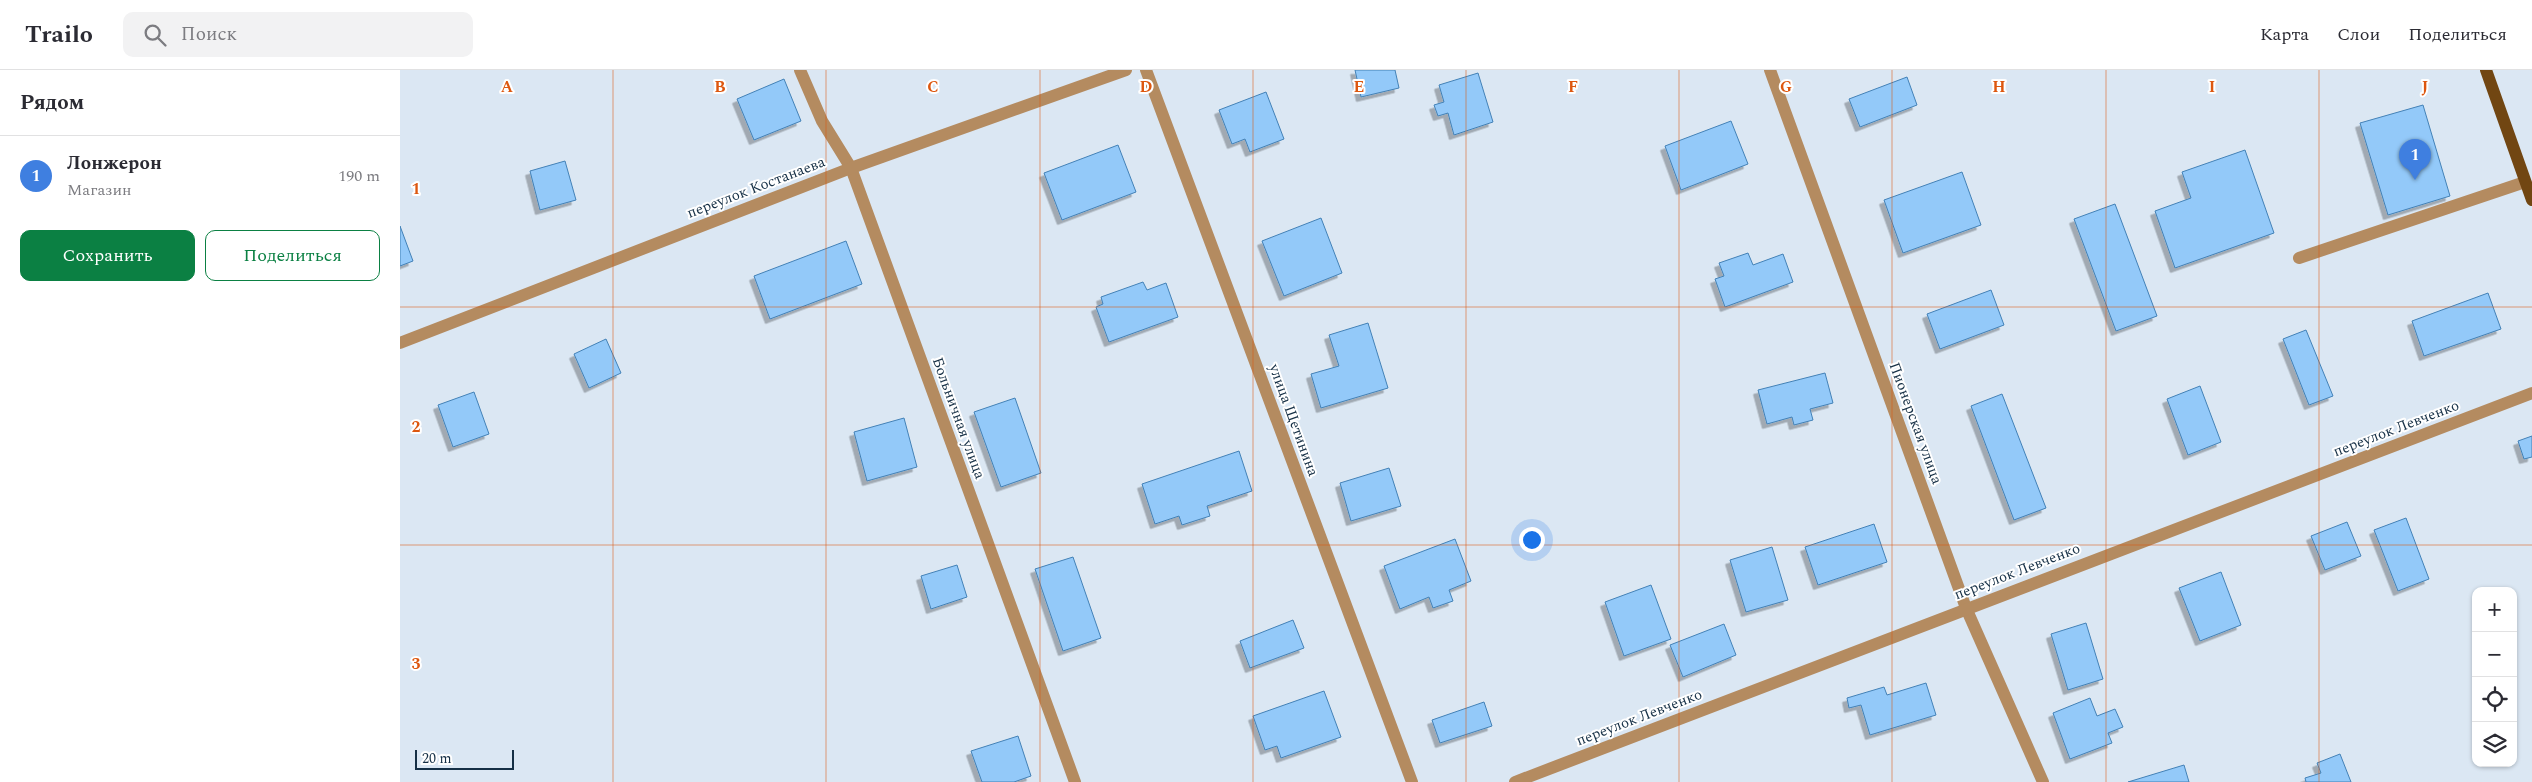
<!DOCTYPE html>
<html lang="ru">
<meta charset="utf-8">
<style>
:root{--surface:#fff;--page:#f2f2f3;--text:#2b2b33;--muted:#7c7c81;--line:#e1e1e2;--accent:#0b8043}
body{margin:0;font-family:Spectral,serif;background:var(--page);color:var(--text)}
.controls{position:absolute;right:15px;bottom:15px;display:grid;overflow:hidden;border-radius:10px;box-shadow:0 1px 4px #0004}
.controls button{width:45px;height:45px;display:grid;place-items:center;padding:0;border:0;border-bottom:1px solid var(--line);background:var(--surface);color:var(--text);font:25px sans-serif}
.scale{position:absolute;left:15px;bottom:12px;width:99px;box-sizing:border-box;padding-left:5px;border:2px solid #152f45;border-top:0;font-size:14px;line-height:18px;white-space:nowrap;color:#152f45;-webkit-text-stroke:4px #fff;paint-order:stroke}
.you{position:absolute;left:1131px;top:469px;width:18px;height:18px;margin:-12px;border:4px solid #fff;border-radius:50%;background:#1a73e8;box-shadow:0 0 0 8px #1a73e833}
.badge{display:grid;place-items:center;width:32px;height:32px;border-radius:50%;background:var(--accent);color:#fff;font-size:16px;font-weight:700}
.pin{position:absolute;translate:-50% -41px;filter:drop-shadow(0 1px 2px #0008)}
.pin::after{content:'';position:absolute;top:26px;width:18px;height:15px;background:inherit;clip-path:polygon(0 0,100% 0,50% 100%)}
.list{margin:0;padding:0;list-style:none}
h2{display:flex;justify-content:space-between;align-items:center;height:65px;margin:0;padding:0 20px;font-size:21px}
h2 small{font-size:16px;font-weight:400;color:var(--muted)}
.list li{display:grid;grid-template-columns:32px 1fr auto;gap:15px;align-items:center;box-sizing:border-box;height:80px;padding:0 20px;border-top:1px solid var(--line)}
.list b{display:block;font-size:19px;white-space:nowrap}
.list p{margin:0;font-size:16px;white-space:nowrap;color:var(--muted)}
.list em{font-size:16px;font-style:normal;color:var(--muted)}
.actions{display:flex;gap:10px;padding:15px 20px}
.actions a{flex:1;padding:11px 0;border:1px solid var(--accent);border-radius:10px;text-align:center;font-size:18px;color:var(--accent)}
.actions .main{background:var(--accent);color:#fff}
.icon{flex:none;width:28px;height:28px;fill:none;stroke:currentColor;stroke-width:2;stroke-linecap:round;stroke-linejoin:round}
.map{position:relative;flex:none;width:2132px;height:712px;overflow:hidden}
header{display:flex;align-items:center;gap:30px;box-sizing:border-box;height:70px;padding:0 25px;background:var(--surface);border-bottom:1px solid var(--line)}
header strong{font-size:24px}
nav{display:flex;gap:28px;margin-inline-start:auto;font-size:18px}
.search{width:350px;height:45px;background:var(--page);display:flex;align-items:center;gap:12px;box-sizing:border-box;padding:0 18px;border-radius:10px;color:var(--muted);font-size:19px}
main{display:flex}
aside{flex:1;background:var(--surface)}
.map>svg:first-child{display:block}
</style>
<header>
<strong>Trailo</strong>
<div class="search"><svg class="icon" aria-label="search" viewBox="0 0 24 24"><circle cx="10" cy="10" r="6"/><path d="M15 15l6 6"/></svg>Поиск</div>
<nav><a>Карта</a><a>Слои</a><a>Поделиться</a></nav>
</header>
<main>
<aside>
<h2>Рядом<small></small></h2>
<ul class="list">
<li><span class="badge" style="background:#3f7fe0">1</span><div><b>Лонжерон</b><p>Магазин</p></div><em>190 m</em></li>
</ul>
<div class="actions"><a class="main">Сохранить</a><a>Поделиться</a></div>
</aside>
<div class="map">
<svg width="2132" height="712" viewBox="0 0 2132 712">
<defs>
<filter id="shadow"><feDropShadow dx="-4.5" dy="4.5" stdDeviation="0" flood-color="#0004"/></filter>
</defs>
<rect width="100%" height="100%" fill="#dbe7f3"/>
<g fill="#93c9f9" stroke="#4381b6" filter="url(#shadow)">
<polygon points="955,0 995,0 999,18 961,27"/>
<polygon points="1078,3 1093,52 1054,65 1048,43 1038,46 1034,35 1044,32 1039,15"/>
<polygon points="1507,7 1517,35 1460,57 1449,29"/>
<polygon points="384,9 401,51 354,70 337,29"/>
<polygon points="866,22 884,69 850,82 845,69 832,74 819,40"/>
<polygon points="2023,35 2050,126 1988,145 1960,53"/>
<polygon points="1331,51 1348,94 1281,120 1265,76"/>
<polygon points="718,75 736,122 662,150 644,103"/>
<polygon points="1845,80 1874,163 1775,198 1755,141 1791,128 1782,102"/>
<polygon points="165,91 176,130 140,140 130,101"/>
<polygon points="1562,102 1581,155 1503,183 1484,130"/>
<polygon points="1715,134 1757,246 1716,261 1674,149"/>
<polygon points="921,148 942,203 884,226 862,171"/>
<polygon points="0,156 13,191 0,196"/>
<polygon points="446,171 462,214 370,249 354,206"/>
<polygon points="1348,183 1353,195 1383,184 1393,212 1325,237 1315,209 1324,206 1319,193"/>
<polygon points="743,212 747,220 766,213 778,247 709,272 696,237 703,234 701,227"/>
<polygon points="1591,220 1604,255 1540,279 1527,244"/>
<polygon points="2088,223 2101,259 2024,286 2012,251"/>
<polygon points="968,253 988,318 921,338 911,304 939,296 929,265"/>
<polygon points="1906,260 1933,326 1909,335 1883,269"/>
<polygon points="206,269 221,303 189,318 174,284"/>
<polygon points="1425,303 1433,333 1410,339 1413,350 1394,355 1392,347 1367,354 1358,320"/>
<polygon points="1800,316 1821,372 1788,385 1767,329"/>
<polygon points="74,322 89,364 53,377 38,335"/>
<polygon points="1602,324 1646,438 1614,450 1571,336"/>
<polygon points="615,328 641,403 601,417 574,342"/>
<polygon points="504,348 517,397 467,411 454,362"/>
<polygon points="2132,366 2132,387 2124,389 2118,371"/>
<polygon points="839,381 852,421 807,436 810,446 782,455 779,446 755,454 742,414"/>
<polygon points="989,398 1001,436 951,451 940,413"/>
<polygon points="2006,448 2029,509 1998,521 1974,460"/>
<polygon points="1947,452 1961,486 1925,500 1911,466"/>
<polygon points="1474,454 1487,492 1418,515 1405,477"/>
<polygon points="1055,469 1071,511 1049,520 1053,531 1033,538 1029,527 1000,539 984,496"/>
<polygon points="1372,477 1388,530 1346,542 1330,490"/>
<polygon points="673,487 701,568 663,581 635,499"/>
<polygon points="557,495 567,527 531,539 521,506"/>
<polygon points="1821,502 1841,555 1800,571 1779,518"/>
<polygon points="1251,515 1271,569 1224,586 1205,532"/>
<polygon points="893,550 904,578 850,598 840,571"/>
<polygon points="1686,553 1703,609 1668,620 1651,564"/>
<polygon points="1324,554 1336,585 1283,607 1270,575"/>
<polygon points="1526,613 1536,645 1470,665 1461,635 1449,638 1447,628 1484,617 1487,625"/>
<polygon points="924,621 941,667 881,688 877,676 865,680 853,646"/>
<polygon points="1690,628 1697,646 1715,639 1723,657 1708,663 1712,673 1670,689 1653,643"/>
<polygon points="1084,632 1092,656 1040,673 1032,650"/>
<polygon points="618,666 631,706 614,712 582,712 571,681"/>
<polygon points="1940,684 1951,712 1906,712 1905,708 1921,703 1917,693"/>
<polygon points="1784,695 1789,712 1728,712"/>
</g>
<g fill="none" stroke-linecap="round" stroke-linejoin="round">
<polyline stroke="#b48b60" stroke-width="12" points="1899,188 2125,112"/>
<g stroke="#b48b60" stroke-width="12">
<polyline points="400,0 422,51 451,98 675,712"/>
<polyline points="746,0 1012,712"/>
<polyline points="1370,0 1566,538 1643,712"/>
<polyline points="0,273 451,98 726,0"/>
<polyline points="1115,712 2132,323"/>
</g>
<polyline stroke="#714612" stroke-width="12" points="2086,0 2132,130"/>
</g>
<path fill="none" stroke="#dd570f" stroke-width="1" stroke-opacity="0.55" d="M213 0V712M426 0V712M640 0V712M853 0V712M1066 0V712M1279 0V712M1492 0V712M1706 0V712M1919 0V712M0 237H2132M0 475H2132"/>
<g text-anchor="middle" stroke-width="4" stroke-linejoin="round" paint-order="stroke">
<g font-size="15" fill="#152f45" stroke="#fff">
<text transform="translate(356 117) rotate(-21)" y="5">переулок Костанаева</text>
<text transform="translate(559 348) rotate(70)" y="5">Больничная улица</text>
<text transform="translate(894 350) rotate(70)" y="5">улица Щетинина</text>
<text transform="translate(1516 353) rotate(70)" y="5">Пионерская улица</text>
<text transform="translate(1996 358) rotate(-21)" y="5">переулок Левченко</text>
<text transform="translate(1617 501) rotate(-21)" y="5">переулок Левченко</text>
<text transform="translate(1239 647) rotate(-21)" y="5">переулок Левченко</text>
</g>
</g>
<g font-size="16" text-anchor="middle" font-weight="bold" fill="#dd570f" stroke="#fff" stroke-width="4" stroke-linejoin="round" paint-order="stroke">
<text x="107" y="22">A</text>
<text x="320" y="22">B</text>
<text x="533" y="22">C</text>
<text x="746" y="22">D</text>
<text x="959" y="22">E</text>
<text x="1173" y="22">F</text>
<text x="1386" y="22">G</text>
<text x="1599" y="22">H</text>
<text x="1812" y="22">I</text>
<text x="2025" y="22">J</text>
<text x="16" y="124">1</text>
<text x="16" y="362">2</text>
<text x="16" y="599">3</text>
</g>
</svg>
<div class="controls">
<button>+</button>
<button>−</button>
<button><svg class="icon" aria-label="locate" viewBox="0 0 24 24"><circle cx="12" cy="12" r="6"/><path d="M12 2v4M12 18v4M2 12h4M18 12h4"/></svg></button>
<button><svg class="icon" aria-label="layers" viewBox="0 0 24 24"><path d="M12 4l9 5-9 5-9-5zM3 14l9 5 9-5"/></svg></button>
</div>
<div class="scale">20 m</div>
<div class="you"></div>
<div class="pin badge" style="left:2015px;top:110px;background:#3f7fe0">1</div>
</div>
</main>
